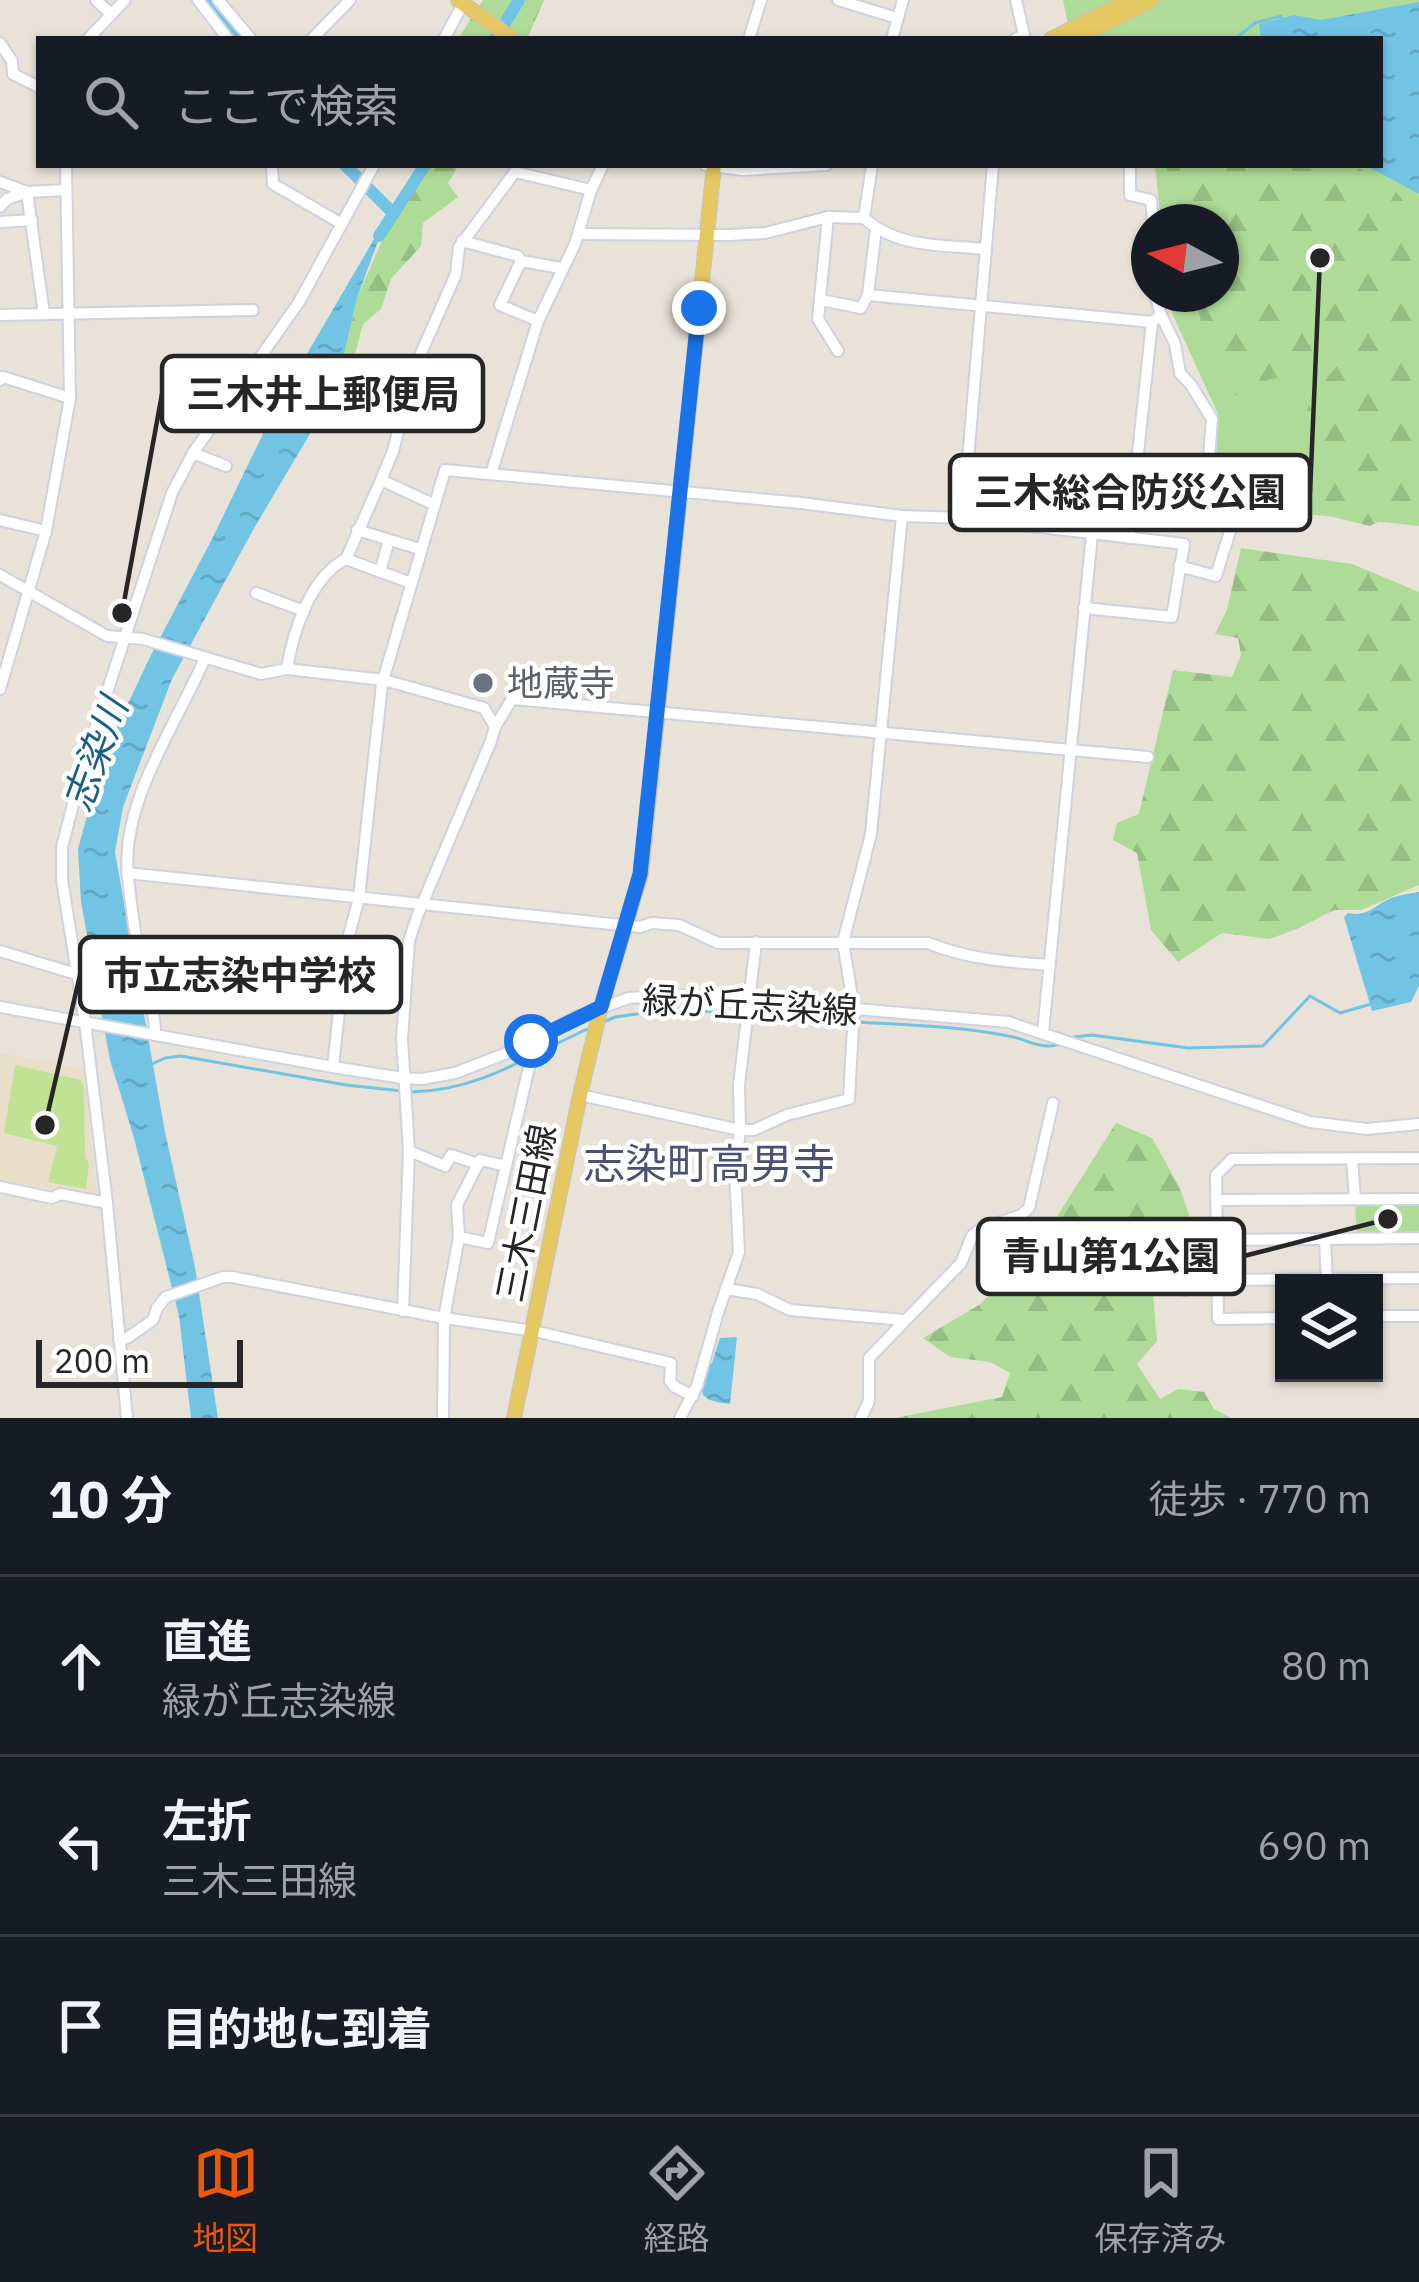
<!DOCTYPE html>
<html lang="ja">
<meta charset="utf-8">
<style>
:root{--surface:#171b24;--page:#20242c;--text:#f1f3f6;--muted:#9ea1a6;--line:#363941;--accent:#ea580c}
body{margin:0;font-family:"IBM Plex Sans","Noto Sans JP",sans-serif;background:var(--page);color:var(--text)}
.controls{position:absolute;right:36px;bottom:36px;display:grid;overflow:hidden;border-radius:0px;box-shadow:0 3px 9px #0004}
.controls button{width:108px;height:108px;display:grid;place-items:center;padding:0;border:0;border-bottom:3px solid var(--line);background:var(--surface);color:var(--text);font:60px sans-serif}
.compass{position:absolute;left:1131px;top:204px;width:108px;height:108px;border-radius:50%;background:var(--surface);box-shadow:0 3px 9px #0004;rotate:277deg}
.scale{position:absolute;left:36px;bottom:30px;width:207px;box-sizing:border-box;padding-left:12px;border:6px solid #262626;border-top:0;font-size:33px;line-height:42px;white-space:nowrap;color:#262626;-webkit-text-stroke:9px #fff;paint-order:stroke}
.stop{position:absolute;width:36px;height:36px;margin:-27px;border:9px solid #1a73e8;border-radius:50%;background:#fff}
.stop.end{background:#1a73e8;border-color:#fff;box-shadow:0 3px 12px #0008}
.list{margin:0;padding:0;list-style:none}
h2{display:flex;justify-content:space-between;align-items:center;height:156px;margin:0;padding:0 48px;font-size:51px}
h2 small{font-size:39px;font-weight:400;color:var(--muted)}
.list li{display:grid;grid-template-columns:78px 1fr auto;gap:36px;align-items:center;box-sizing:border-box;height:180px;padding:0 48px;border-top:3px solid var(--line)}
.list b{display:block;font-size:45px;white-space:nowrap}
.list p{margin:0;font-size:39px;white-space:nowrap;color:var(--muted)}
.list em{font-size:39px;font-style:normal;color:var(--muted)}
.icon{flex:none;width:66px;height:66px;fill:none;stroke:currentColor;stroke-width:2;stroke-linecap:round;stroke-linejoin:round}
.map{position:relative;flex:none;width:1419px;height:1418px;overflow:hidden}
.search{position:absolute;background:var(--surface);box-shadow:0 3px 9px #0004;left:36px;right:36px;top:36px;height:132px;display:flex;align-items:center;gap:30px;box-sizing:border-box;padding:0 42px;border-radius:0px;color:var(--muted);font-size:45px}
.sheet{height:696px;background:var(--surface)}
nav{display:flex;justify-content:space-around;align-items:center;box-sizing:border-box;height:168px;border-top:3px solid var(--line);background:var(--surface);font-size:33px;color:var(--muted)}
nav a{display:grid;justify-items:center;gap:6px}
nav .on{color:var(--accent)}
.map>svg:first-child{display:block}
</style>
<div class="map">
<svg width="1419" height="1418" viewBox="0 0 1419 1418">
<defs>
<pattern id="forest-firs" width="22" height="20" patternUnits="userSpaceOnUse" patternTransform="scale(3)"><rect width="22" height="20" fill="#aedc98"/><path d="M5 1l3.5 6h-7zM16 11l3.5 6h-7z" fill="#96bd83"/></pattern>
<pattern id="water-ripples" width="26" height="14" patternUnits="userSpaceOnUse" patternTransform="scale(3)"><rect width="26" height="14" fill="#72c4e4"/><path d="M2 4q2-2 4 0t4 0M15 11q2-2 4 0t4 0" fill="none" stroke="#63a8c3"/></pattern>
</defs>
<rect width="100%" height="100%" fill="#e8e2d9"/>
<polygon fill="#e9dfc9" points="0,1053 85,1069 97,1198 0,1180"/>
<g fill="#aedc98">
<polygon points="1063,0 1419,0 1419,526 1243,507 1216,467 1218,414 1172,313 1170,294 1221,294 1221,222 1161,222 1155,165 1380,165 1380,39 1071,39"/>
<polygon points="1355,1199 1419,1199 1419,1238 1357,1239"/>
</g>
<g fill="url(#forest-firs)">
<polygon points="483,0 544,0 527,39 458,39"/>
<polygon points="418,165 459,165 448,183 458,197 423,223 421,246 391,279 381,309 363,324 351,369 353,393 336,390 357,298 385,234 424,172"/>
<polygon points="1166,165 1261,165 1263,169 1277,165 1353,165 1392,187 1419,221 1419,513 1403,509 1370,526 1236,493 1225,458 1302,435 1310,399 1341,361 1260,382 1219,404 1195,294 1221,294 1221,222 1179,222"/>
<polygon points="1241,548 1352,564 1419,592 1419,885 1361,910 1334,910 1297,929 1269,939 1222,933 1178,962 1151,930 1137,853 1113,840 1117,823 1139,814 1173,670 1232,677 1241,655 1238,638 1215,634 1227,610"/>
<polygon points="1116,1123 1152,1138 1180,1188 1197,1239 1187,1297 1153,1293 1157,1341 1137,1364 1160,1399 1178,1389 1204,1392 1214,1409 1231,1418 895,1418 1002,1397 1010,1373 990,1362 950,1357 923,1338 979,1305 1039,1245"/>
</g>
<polygon fill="#c0e294" points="15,1065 81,1080 84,1088 85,1157 89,1164 86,1189 48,1182 57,1146 4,1133"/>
<g fill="url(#water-ripples)">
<polygon points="1419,2 1419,194 1365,165 1380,165 1380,39 1261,39 1259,24 1294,15 1321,20"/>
<polygon points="387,217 357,298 336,390 253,530 172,679 123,807 115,852 165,1132 195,1267 218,1418 191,1418 179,1316 134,1138 110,1060 81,902 78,849 104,754 150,657 212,539 277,405"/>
<path d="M1419 892V986L1411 1002 1372 1011 1344 917 1348 913C1367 917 1373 907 1387 900 1396 895 1409 894 1419 892Z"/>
<path d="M737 1337 730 1404C698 1400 699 1396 706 1366L712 1363 720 1338Z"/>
</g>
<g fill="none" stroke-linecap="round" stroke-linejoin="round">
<g stroke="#72c4e4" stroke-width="3">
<polyline points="1235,39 1255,23 1281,16 1282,19"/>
<path d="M857 1022C908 1025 963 1026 1013 1037 1030 1041 1043 1050 1060 1044"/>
<polyline points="601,1023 615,1017 675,1009 847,1021"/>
<polyline points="1074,1037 1092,1035 1188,1048 1263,1046 1310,996 1340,1013 1371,1004"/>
<polyline points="152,1064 165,1058 181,1056 346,1085 402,1091"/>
<path d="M411 1092C483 1090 528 1055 592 1027"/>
</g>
<g stroke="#72c4e4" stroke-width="12">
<polyline points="205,0 237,39"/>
<polyline points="495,39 519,0"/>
<polyline points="345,165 393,213"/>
<polyline points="379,236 425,165"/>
</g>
<defs>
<g id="minor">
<polyline points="96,0 111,14"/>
<polyline points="198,0 228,39"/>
<polyline points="218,0 251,39"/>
<polyline points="838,0 897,18"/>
<polyline points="88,39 125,0"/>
<polyline points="312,39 350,0"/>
<polyline points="444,39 463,4"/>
<polyline points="749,39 761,0"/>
<polyline points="892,39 903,0"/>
<polyline points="1015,39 1024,35 1016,0"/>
<polyline points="0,43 12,61 13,74"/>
<polyline points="13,74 39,87"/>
<polyline points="272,165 273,184 342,224"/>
<polyline points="705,165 743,170 826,165"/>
<polyline points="1130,165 1130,195 1151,200 1153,222"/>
<polyline points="0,182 27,192 66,190"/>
<polyline points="0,207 7,199 27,192 44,314"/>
<polyline points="828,217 818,319 838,351"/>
<polyline points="864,218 872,165"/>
<polyline points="0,222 32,220"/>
<polyline points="876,229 868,295 1152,322 1161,315"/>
<path d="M579 234 730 235 765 233 828 217 864 218C896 248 944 245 986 249"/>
<polyline points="462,241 518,256 521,261 561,268"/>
<polyline points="521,261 500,305 538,321"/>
<polyline points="1155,294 1161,315 1175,344 1180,373 1191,385 1212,419 1208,469 1237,509 1216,576 1179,566"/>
<polyline points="821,300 861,308 868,295"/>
<polyline points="0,315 253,310"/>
<polyline points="0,380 3,377 70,398"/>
<polyline points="193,453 226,466"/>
<polyline points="491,474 538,321 575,244 591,190 603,165"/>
<polyline points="433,504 381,480 393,451 414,369 456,274 459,247 515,172 591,190"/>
<polyline points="963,518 993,165"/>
<polyline points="0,520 46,531"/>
<polyline points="357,530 420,549"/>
<polyline points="1129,538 1152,322"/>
<polyline points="346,559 381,480"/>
<polyline points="380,572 389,540"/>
<polyline points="0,575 107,636 143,639 261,674 287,669 384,680 484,708 495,727"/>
<polyline points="256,593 304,611"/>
<path d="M287 669C293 632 310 577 346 559L411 583"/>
<polyline points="0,689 46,531 70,398 66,165"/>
<path d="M127 873 640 927 652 923 679 925 718 943H928C967 959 1007 962 1049 965"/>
<polyline points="0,951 76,974"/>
<polyline points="0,1007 333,1067 402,1078 422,1079 455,1073 507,1053 576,1017 629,998 671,995 832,1007 1008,1022 1310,1122 1367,1129 1419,1124"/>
<polyline points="1043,1032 1092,534"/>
<path d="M155 1035C156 1013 146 992 142 970 136 940 131 908 128 877 120 802 176 726 205 658"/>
<polyline points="333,1067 346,946 359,898 382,684 445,470 801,503 902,516 963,518 1184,544 1172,617 1084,608"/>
<polyline points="580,1095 740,1130 754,1130 787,1115 849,1099 854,1009 843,942 871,834 902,516"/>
<polyline points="409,1151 445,1166 451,1155 478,1164"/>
<polyline points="1352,1159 1355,1199"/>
<polyline points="0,1187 52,1198 60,1194 107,1203"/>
<polyline points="1216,1200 1419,1199"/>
<polyline points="459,1237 457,1205 480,1160 506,1166"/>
<polyline points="1325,1239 1327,1283"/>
<polyline points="1217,1240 1419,1238"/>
<polyline points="1217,1280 1419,1278"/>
<polyline points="726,1289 757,1294 790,1310 904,1320"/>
<polyline points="403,1311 409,1151 402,1039 409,941 418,914 491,741 495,727 512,699 1148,757"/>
<polyline points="1374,1316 1419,1316"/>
<polyline points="1284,1318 1218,1319 1216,1175 1232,1159 1419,1158"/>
<polyline points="119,1340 127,1338 153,1320 157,1308 166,1297 223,1277 232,1277 444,1318 534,1331 671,1363 670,1381 675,1387 693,1396"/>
<polyline points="127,1418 107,1203 85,1022 62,880 62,847 83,766 172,493 193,453 299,302 374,165"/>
<polyline points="443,1418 444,1318 459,1237 488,1243 529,1067"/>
<polyline points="680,1418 697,1386 719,1309 739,1252 735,1171 740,1130 739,1085 756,942"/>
<polyline points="861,1418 869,1401 869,1358 961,1263 972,1236 980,1229 1021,1215 1029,1208 1053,1103"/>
</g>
<g id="major">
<polyline points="458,0 513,39"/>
<polyline points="1051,39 1130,0"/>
<polyline points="1075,39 1152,0"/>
<polyline points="514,1418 580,1095 601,1007 641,874 714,165"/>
</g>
</defs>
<use href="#minor" stroke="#ced1df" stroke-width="14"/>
<use href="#major" stroke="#c2c2c2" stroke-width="16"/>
<use href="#minor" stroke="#fff" stroke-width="10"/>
<use href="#major" stroke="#e5c861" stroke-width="14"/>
</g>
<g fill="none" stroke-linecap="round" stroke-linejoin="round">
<polyline stroke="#1a73e8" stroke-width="15" points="531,1041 601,1007 640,874 699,308"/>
</g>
<circle fill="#6b7280" stroke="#fff" stroke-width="4.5" cx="483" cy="683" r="12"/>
<g text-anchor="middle" stroke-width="9" stroke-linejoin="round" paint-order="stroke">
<g font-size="36" fill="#5b616d" stroke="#fff" text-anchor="start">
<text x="507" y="696">地蔵寺</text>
</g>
<g font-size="36" fill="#262626" stroke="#fff">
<text transform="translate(750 1005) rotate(3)" y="13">緑が丘志染線</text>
<text transform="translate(526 1213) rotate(-79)" y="13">三木三田線</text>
</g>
<g font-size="39" font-style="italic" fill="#17608a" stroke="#fff">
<text transform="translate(95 754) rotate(-70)" y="14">志染川</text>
</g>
<g font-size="42" fill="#4b5173" stroke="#fff">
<text x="709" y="1179">志染町高男寺</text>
</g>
</g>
<path fill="none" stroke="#262626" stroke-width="4.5" d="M122 613L162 394M1320 258L1310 493M45 1125L80 975M1388 1219L1244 1256"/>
<g fill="#262626" stroke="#fff" stroke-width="4.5">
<circle cx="122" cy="613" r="12"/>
<circle cx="1320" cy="258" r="12"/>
<circle cx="45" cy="1125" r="12"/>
<circle cx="1388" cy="1219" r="12"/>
</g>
<g fill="#fff" stroke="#262626" stroke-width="4.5">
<rect x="162" y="356" width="321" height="75" rx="12"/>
<rect x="950" y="455" width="360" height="75" rx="12"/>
<rect x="80" y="937" width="321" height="75" rx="12"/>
<rect x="978" y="1219" width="266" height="75" rx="12"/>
</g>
<g font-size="39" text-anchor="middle" font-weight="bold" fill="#262626">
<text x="323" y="408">三木井上郵便局</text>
<text x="1130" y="506">三木総合防災公園</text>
<text x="240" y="989">市立志染中学校</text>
<text x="1111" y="1270">青山第1公園</text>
</g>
</svg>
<div class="controls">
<button><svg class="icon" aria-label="layers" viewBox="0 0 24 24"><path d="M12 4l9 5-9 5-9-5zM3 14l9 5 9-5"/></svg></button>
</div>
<svg class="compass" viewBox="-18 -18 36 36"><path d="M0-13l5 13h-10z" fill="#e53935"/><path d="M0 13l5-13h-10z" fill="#9ea1a6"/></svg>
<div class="scale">200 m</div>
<div class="stop" style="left:531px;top:1041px"></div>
<div class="stop end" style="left:699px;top:308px"></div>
<div class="search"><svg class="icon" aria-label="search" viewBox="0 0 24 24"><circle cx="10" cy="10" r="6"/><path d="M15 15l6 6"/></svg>ここで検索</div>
</div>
<section class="sheet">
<h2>10 分<small>徒歩 · 770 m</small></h2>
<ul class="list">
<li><svg class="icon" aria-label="ahead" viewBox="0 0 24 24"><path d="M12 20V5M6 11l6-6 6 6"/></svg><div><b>直進</b><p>緑が丘志染線</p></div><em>80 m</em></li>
<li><svg class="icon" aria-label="left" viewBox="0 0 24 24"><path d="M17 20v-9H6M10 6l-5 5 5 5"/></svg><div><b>左折</b><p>三木三田線</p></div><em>690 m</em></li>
<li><svg class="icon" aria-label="arrive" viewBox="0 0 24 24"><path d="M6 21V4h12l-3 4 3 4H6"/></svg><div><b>目的地に到着</b></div></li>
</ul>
</section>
<nav>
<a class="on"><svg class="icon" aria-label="map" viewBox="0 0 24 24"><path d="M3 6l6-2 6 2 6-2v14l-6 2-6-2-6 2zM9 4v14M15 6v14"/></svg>地図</a>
<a><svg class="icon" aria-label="directions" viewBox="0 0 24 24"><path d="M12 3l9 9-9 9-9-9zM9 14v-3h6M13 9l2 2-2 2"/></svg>経路</a>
<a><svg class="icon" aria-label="saved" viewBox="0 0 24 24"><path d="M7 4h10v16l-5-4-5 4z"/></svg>保存済み</a>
</nav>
